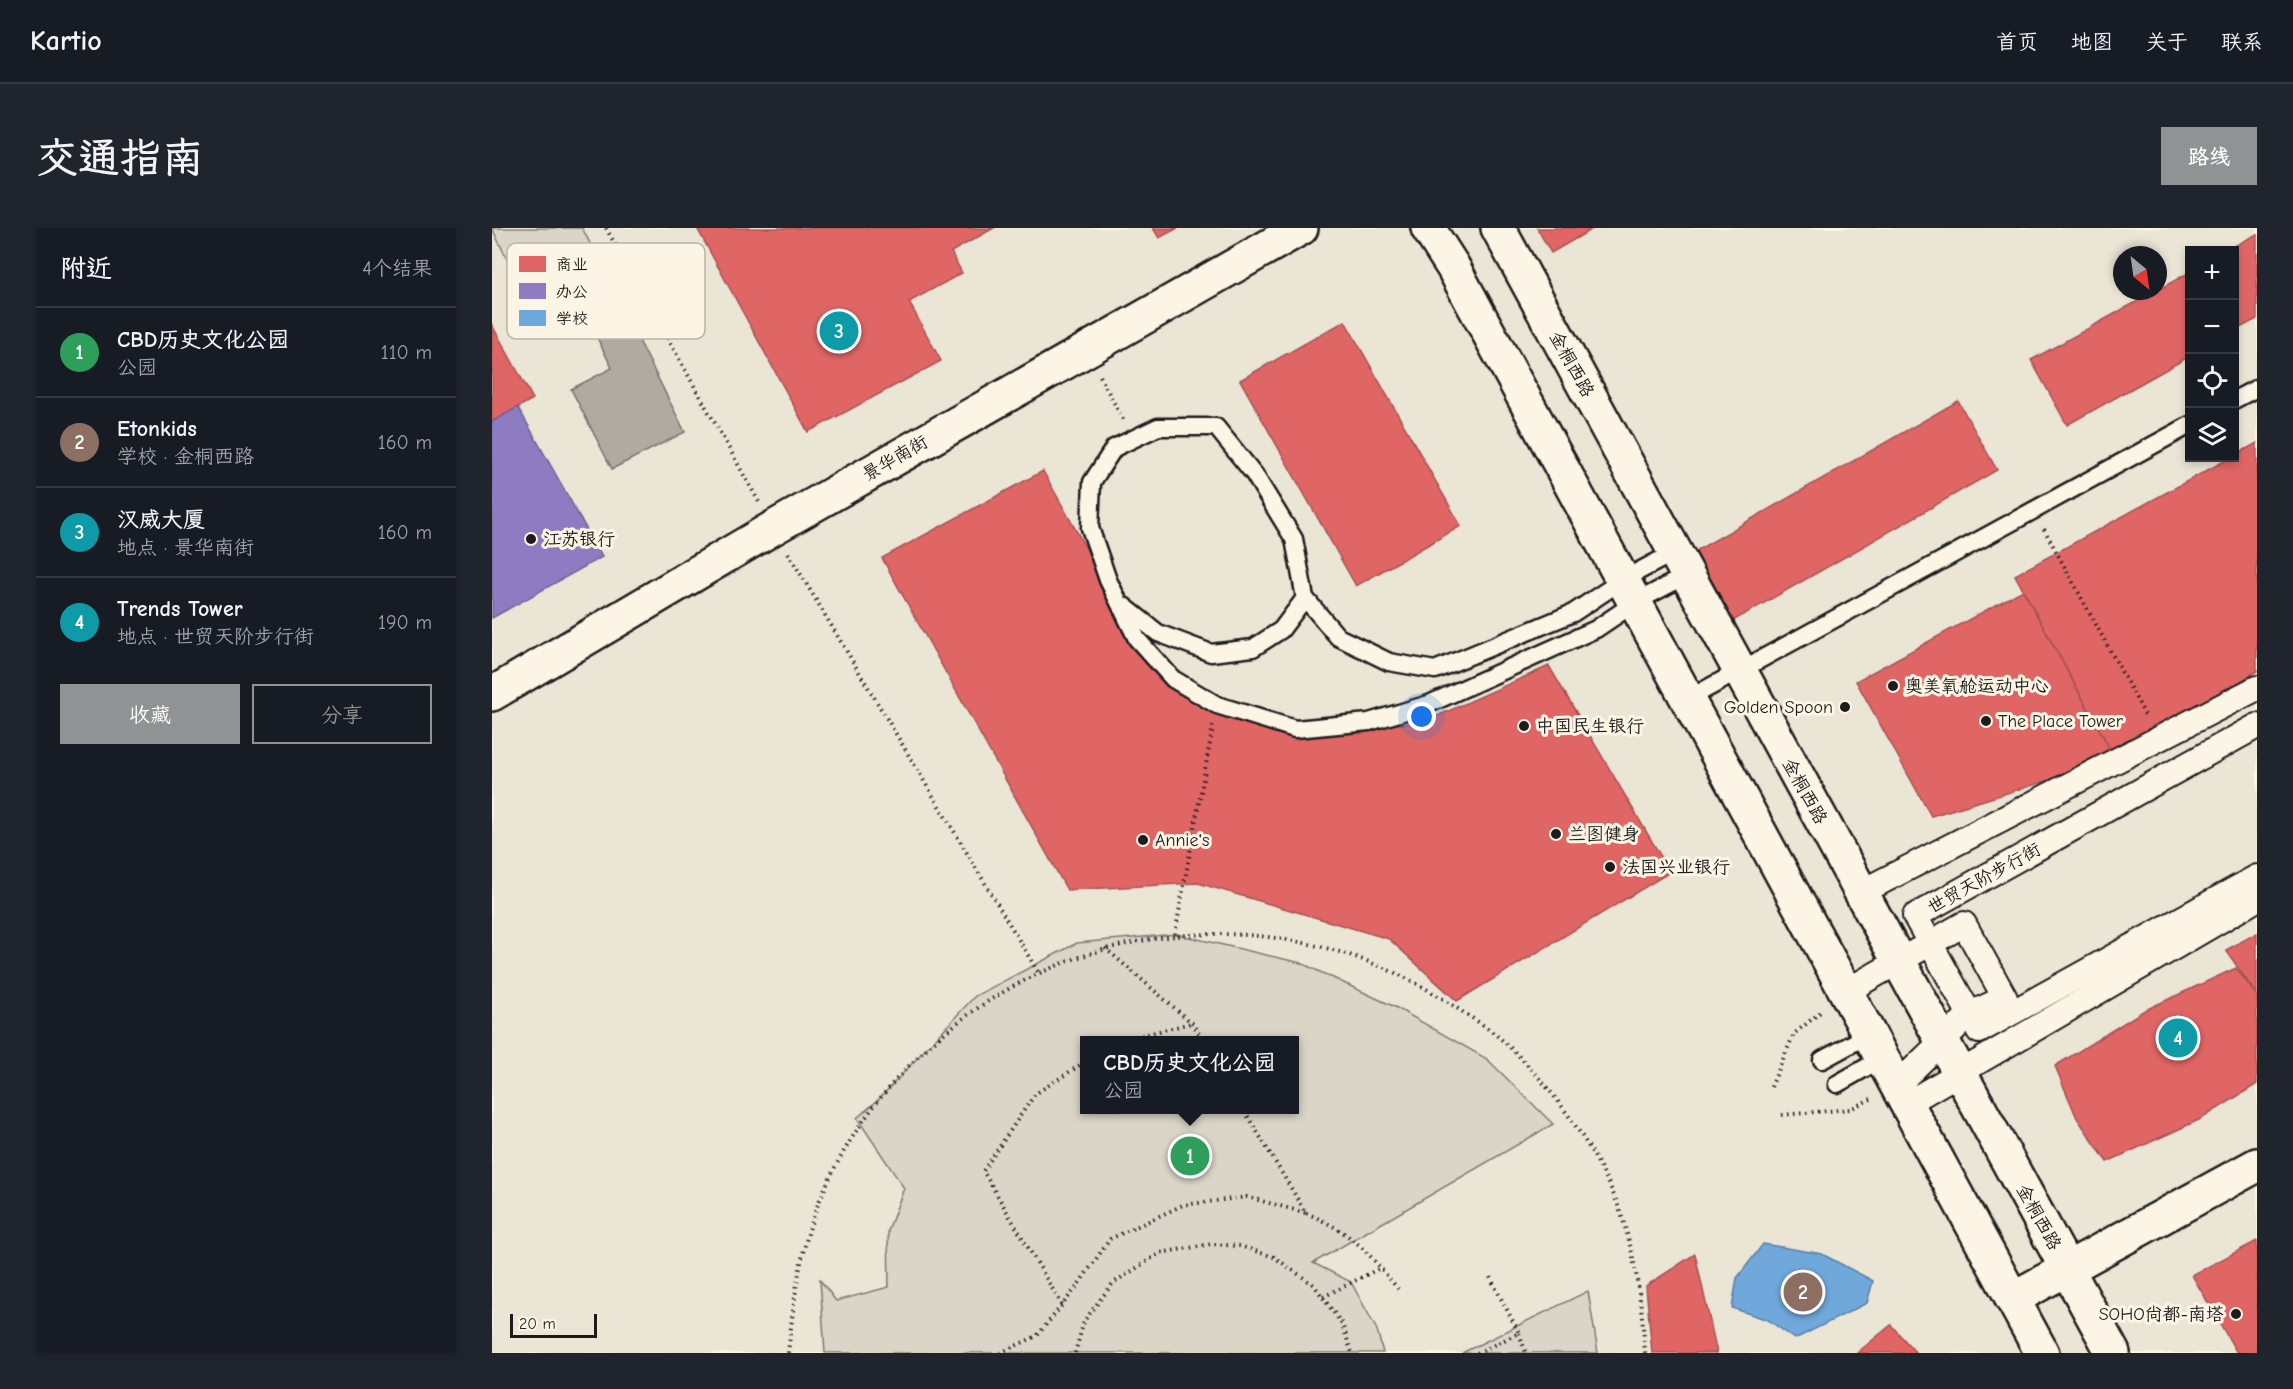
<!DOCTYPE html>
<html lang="zh">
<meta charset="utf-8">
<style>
:root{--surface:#171b24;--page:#20242c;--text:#f1f3f6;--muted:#9ea1a6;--line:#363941;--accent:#919294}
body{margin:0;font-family:"Comic Neue","LXGW WenKai TC",sans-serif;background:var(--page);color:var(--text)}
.controls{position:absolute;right:18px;top:18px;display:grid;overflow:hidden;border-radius:0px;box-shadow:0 3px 9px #0003}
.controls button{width:54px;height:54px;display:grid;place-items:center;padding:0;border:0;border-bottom:2px solid var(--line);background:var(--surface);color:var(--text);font:30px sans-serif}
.compass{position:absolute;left:1621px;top:18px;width:54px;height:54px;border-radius:50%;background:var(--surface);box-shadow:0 3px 9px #0003;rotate:151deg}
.scale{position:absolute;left:18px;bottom:15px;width:87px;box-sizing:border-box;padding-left:6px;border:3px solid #1c1c1c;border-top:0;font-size:16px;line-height:21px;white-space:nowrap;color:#1c1c1c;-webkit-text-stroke:4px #fcf5e5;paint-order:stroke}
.you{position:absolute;left:930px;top:489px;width:21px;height:21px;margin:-15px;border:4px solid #fff;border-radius:50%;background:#1a73e8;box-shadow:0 0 0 9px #1a73e833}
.badge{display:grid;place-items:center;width:39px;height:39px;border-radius:50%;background:var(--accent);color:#fff;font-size:20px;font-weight:700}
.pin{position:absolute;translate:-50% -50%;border:3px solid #fff;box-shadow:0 2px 6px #0006}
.popup{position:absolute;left:588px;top:808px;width:219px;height:78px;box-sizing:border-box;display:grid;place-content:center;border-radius:0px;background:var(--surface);filter:drop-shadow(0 2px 4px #0005);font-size:20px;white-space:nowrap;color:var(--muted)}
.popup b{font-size:22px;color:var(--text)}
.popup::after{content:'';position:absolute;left:50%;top:100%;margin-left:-12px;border:12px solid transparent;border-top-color:var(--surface)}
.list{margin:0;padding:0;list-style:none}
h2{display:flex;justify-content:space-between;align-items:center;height:78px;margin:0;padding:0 24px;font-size:26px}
h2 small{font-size:20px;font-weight:400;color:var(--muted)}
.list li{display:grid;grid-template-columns:39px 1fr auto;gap:18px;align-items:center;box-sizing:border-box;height:90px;padding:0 24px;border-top:2px solid var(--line)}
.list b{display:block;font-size:22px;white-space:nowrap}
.list p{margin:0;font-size:20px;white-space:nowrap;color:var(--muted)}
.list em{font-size:20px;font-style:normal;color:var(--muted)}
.actions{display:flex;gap:12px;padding:18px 24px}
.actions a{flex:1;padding:14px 0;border:2px solid var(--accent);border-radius:0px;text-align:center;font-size:21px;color:var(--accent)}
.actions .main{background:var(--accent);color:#fff}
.icon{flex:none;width:33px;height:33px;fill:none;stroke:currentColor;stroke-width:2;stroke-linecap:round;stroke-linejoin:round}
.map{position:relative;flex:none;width:1765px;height:1125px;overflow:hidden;border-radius:0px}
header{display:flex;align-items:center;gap:36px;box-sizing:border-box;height:84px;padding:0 30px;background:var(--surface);border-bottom:2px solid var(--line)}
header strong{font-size:28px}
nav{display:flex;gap:33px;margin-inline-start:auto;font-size:21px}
.intro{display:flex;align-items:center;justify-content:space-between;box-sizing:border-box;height:144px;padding:0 36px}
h1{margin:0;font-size:42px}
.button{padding:15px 27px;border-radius:0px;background:var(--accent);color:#fff;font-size:21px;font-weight:700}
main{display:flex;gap:36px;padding:0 36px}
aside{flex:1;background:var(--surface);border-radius:0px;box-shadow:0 3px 9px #0003}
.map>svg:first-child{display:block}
</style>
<header>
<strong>Kartio</strong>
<nav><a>首页</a><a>地图</a><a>关于</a><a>联系</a></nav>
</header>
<div class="intro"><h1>交通指南</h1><a class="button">路线</a></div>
<main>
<aside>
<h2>附近<small>4个结果</small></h2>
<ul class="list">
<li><span class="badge" style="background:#2e9e5b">1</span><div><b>CBD历史文化公园</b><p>公园</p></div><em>110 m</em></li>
<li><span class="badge" style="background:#8d6e63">2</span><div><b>Etonkids</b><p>学校 · 金桐西路</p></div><em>160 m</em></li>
<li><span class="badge" style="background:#0f9aa8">3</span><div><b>汉威大厦</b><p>地点 · 景华南街</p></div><em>160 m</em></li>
<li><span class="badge" style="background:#0f9aa8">4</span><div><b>Trends Tower</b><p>地点 · 世贸天阶步行街</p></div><em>190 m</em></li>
</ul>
<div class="actions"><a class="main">收藏</a><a>分享</a></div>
</aside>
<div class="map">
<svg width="1765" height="1125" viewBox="0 0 1765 1125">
<rect width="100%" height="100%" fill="#fcf5e5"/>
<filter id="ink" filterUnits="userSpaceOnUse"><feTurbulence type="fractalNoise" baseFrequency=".0167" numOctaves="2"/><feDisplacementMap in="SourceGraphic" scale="12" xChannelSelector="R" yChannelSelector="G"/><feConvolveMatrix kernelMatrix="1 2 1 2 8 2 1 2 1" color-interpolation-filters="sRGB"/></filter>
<g filter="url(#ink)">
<path fill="#ebe5d6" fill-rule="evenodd" d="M0 0H1765V1125H0ZM1698 22H1742V230H1698ZM1630 27H1666V63H1630ZM593 812H803V882H593Z"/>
<g fill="#dbd5c8" stroke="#7c7872" stroke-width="1.5" fill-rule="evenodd">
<polygon points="0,0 90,0 102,23 29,60"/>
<path d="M684 706 809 735 903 779 995 831 1061 896 821 1035 859 1054 885 1102 891 1125H333L328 1052 344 1073 397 1059 396 1003 412 960 365 890 386 872 483 768 585 715ZM803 812V882H593V812Z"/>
<polygon points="1096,1063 1106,1125 970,1125"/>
</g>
<polygon fill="#b0aba1" stroke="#75726c" stroke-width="1.5" points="102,23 193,204 120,241 79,161 120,140 85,69 44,90 29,60"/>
<g fill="#e06666" stroke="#a55050" stroke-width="1.5">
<polygon points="205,0 502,0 459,24 470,45 417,74 449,133 316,204"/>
<polygon points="661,0 686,0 667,10"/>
<polygon points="1045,0 1102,0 1059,25"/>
<polygon points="1765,6 1765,91 1742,103 1742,22 1735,22"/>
<polygon points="1698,44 1698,128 1575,197 1539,132"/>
<polygon points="853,93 969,298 864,358 748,152"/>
<polygon points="0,97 41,171 0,194"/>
<polygon points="1466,173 1505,242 1239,394 1200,325"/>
<polygon points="1765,215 1765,443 1624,532 1523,347"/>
<polygon points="551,243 649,419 725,477 786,505 932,494 1057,438 1178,644 965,773 897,711 706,655 575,662 390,330"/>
<polygon points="1531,362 1624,532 1439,588 1364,453"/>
<polygon points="1765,705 1765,768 1734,722"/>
<polygon points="1744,740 1765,768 1765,856 1709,891 1615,934 1585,890 1563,838 1651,783"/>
<polygon points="1765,1013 1765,1125 1745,1125 1700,1047"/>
<polygon points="1203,1026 1225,1125 1160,1125 1154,1058"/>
<polygon points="1399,1097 1424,1125 1365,1125"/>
</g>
<polygon fill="#8e7cc3" stroke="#6c5f91" stroke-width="1.5" points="26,179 110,329 0,390 0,194"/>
<polygon fill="#6fa8dc" stroke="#567ea2" stroke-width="1.5" points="1271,1016 1330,1026 1381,1053 1375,1075 1303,1111 1276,1092 1240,1080 1245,1050"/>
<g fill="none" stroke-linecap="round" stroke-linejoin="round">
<defs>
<g id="service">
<polyline points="1742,172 1765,160"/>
<polyline points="1183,324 1132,351 1081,385 943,442 897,434 846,409 813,370 802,311 762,246 724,199 666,199 622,220 600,254 598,300 616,352 645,411 681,451 725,477 803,501 877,494 937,476 1104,401 1144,374 1195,347"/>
<polyline points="632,378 666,405 719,425 761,420 789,402 813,370"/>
<polyline points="1194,472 1698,197"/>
<polyline points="1330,832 1376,807"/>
<polyline points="1345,856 1389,831"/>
</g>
<g id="pedestrian">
<polyline points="1765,498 1423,688 1487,803 1765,649"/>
<polyline points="1383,657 1765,460"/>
<polyline points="1353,764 1472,696 1513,770 1478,786 1404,858"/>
<polyline points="1414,876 1765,671"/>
</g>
<g id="minor">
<polyline points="0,466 281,300 809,0"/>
<polyline points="1520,1071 1765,937"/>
</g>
<g id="secondary">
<polyline points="936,0 961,39 1550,1125"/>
<polyline points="1006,0 1621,1125"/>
</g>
</defs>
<use href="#service" stroke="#1c1c1c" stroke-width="21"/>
<use href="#pedestrian" stroke="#1c1c1c" stroke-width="28"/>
<use href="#minor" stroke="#1c1c1c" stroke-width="38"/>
<use href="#secondary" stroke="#1c1c1c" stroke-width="38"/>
<g stroke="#1c1c1c" stroke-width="4" stroke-dasharray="1.5 4.5" stroke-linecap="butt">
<polyline points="114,0 267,274"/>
<polyline points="608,148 631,192"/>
<polyline points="1552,301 1654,489"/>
<polyline points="296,325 546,744"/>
<polyline points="683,706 721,498"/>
<polyline points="613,720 700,795 711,812"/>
<polyline points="632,812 699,795"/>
<polyline points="1279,859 1302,806 1331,782"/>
<polyline points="1290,887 1358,881 1379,871"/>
<path d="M814 985C861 1005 874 1022 906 1061"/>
<polyline points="831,1069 888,1040"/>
<polyline points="570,1077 491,943 543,866 593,834"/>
<polyline points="1027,1105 1034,1125"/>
<path d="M296 1125C302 1072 308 1018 329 969 366 882 432 810 513 763 658 680 836 688 972 785 985 793 999 802 1010 812 1053 851 1088 899 1114 950 1141 1004 1149 1066 1153 1125"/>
<polyline points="508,1125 545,1108 584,1060 618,1011 691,977 755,969 814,985 752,882"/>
<polyline points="583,1125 592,1093 621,1055 668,1025 720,1016 748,1018 782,1029 822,1057 850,1096 860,1125"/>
<polyline points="985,1125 1027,1105 998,1049"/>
</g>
<use href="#service" stroke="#fcf5e5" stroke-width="16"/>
<use href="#pedestrian" stroke="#fcf5e5" stroke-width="24"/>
<use href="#minor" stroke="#fcf5e5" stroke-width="33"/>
<use href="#secondary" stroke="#fcf5e5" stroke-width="33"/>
</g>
</g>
<g fill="#1c1c1c" stroke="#fcf5e5" stroke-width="2">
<circle cx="39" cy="311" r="6"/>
<circle cx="1401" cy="458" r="6"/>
<circle cx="1353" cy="479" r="6"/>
<circle cx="1494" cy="493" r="6"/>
<circle cx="1032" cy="498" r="6"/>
<circle cx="1064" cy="606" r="6"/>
<circle cx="651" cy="612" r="6"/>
<circle cx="1118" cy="639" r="6"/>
<circle cx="1744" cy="1086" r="6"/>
</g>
<g text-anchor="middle" stroke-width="6" stroke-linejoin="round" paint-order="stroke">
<g font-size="18" fill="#1c1c1c" stroke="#fcf5e5">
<text transform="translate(1080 136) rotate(61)" y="6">金桐西路</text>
<text transform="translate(403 230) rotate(-30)" y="6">景华南街</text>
<text transform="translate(1313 563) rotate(61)" y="6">金桐西路</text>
<text transform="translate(1492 650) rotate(-29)" y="6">世贸天阶步行街</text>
<text transform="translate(1547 989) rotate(61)" y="6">金桐西路</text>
</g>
<g font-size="18" fill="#1c1c1c" stroke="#fcf5e5" text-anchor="start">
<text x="51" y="317">江苏银行</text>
<text x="1413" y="464">奥美氧舱运动中心</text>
<text x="1341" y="485" text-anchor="end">Golden Spoon</text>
<text x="1506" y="499">The Place Tower</text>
<text x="1044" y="504">中国民生银行</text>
<text x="1076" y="612">兰图健身</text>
<text x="663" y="618">Annie's</text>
<text x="1130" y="645">法国兴业银行</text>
<text x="1732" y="1092" text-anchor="end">SOHO尚都-南塔</text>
</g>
</g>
<rect x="15" y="15" width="198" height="96" rx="9" fill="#fcf5e5" stroke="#b9b4a9" stroke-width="1.5"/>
<rect x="27" y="28" width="27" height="16" fill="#e06666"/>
<rect x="27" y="55" width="27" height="16" fill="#8e7cc3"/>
<rect x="27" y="82" width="27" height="16" fill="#6fa8dc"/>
<g font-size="16" fill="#1c1c1c">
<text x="64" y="42">商业</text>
<text x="64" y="69">办公</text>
<text x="64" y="96">学校</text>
</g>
</svg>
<div class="controls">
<button>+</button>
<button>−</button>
<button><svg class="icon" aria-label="locate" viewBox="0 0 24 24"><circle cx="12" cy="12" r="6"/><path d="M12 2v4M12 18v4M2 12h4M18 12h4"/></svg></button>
<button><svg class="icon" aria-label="layers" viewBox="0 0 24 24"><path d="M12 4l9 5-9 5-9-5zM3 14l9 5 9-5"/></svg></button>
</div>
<svg class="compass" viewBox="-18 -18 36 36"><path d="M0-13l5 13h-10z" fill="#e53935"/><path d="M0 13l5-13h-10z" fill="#9ea1a6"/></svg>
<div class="scale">20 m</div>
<div class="you"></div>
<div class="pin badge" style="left:698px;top:928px;background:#2e9e5b">1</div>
<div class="popup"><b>CBD历史文化公园</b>公园</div>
<div class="pin badge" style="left:1311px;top:1064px;background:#8d6e63">2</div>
<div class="pin badge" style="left:347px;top:103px;background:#0f9aa8">3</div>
<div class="pin badge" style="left:1686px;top:810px;background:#0f9aa8">4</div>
</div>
</main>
